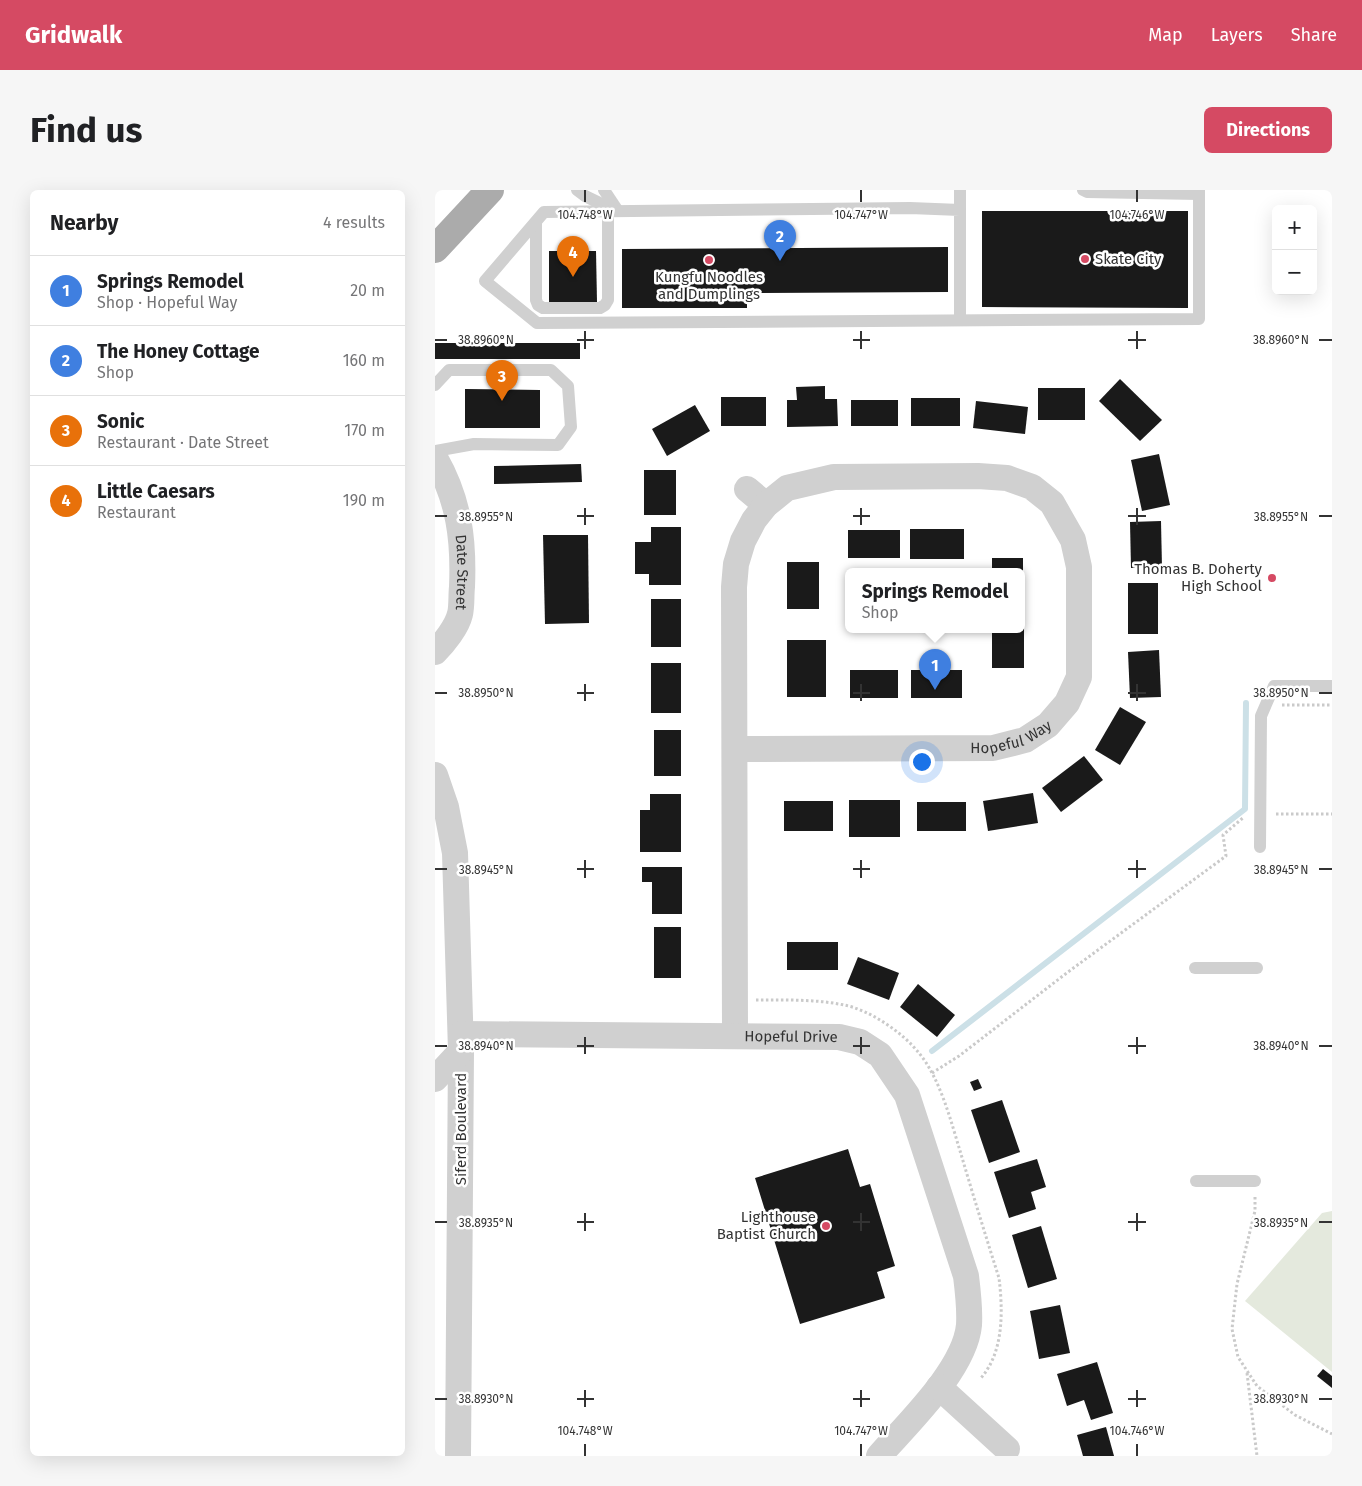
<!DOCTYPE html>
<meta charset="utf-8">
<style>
:root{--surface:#fff;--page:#f6f6f6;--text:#202124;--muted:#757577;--line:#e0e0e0;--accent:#d54a63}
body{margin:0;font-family:"Fira Sans",sans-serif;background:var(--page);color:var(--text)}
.controls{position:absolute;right:15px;top:15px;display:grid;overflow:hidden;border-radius:8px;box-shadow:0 5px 20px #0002}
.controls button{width:45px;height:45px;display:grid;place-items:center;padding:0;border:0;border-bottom:1px solid var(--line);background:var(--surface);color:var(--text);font:25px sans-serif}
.you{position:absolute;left:486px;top:571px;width:18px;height:18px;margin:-12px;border:4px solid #fff;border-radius:50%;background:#1a73e8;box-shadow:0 0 0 8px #1a73e833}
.badge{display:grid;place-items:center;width:32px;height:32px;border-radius:50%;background:var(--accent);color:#fff;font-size:16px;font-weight:700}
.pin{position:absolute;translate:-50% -41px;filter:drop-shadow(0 1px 2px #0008)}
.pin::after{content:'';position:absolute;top:26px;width:18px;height:15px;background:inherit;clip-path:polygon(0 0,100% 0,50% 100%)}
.popup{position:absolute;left:410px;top:378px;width:180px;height:65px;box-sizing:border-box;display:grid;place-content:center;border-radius:8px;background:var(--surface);filter:drop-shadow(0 1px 4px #0005);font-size:16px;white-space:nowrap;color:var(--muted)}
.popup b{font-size:19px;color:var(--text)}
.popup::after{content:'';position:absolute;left:50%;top:100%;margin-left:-10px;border:10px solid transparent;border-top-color:var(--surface)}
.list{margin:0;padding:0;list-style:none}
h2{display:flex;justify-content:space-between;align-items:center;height:65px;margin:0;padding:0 20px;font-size:21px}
h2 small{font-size:16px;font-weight:400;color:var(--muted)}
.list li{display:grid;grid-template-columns:32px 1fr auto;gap:15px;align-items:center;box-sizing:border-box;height:70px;padding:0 20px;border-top:1px solid var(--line)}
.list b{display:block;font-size:19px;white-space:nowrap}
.list p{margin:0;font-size:16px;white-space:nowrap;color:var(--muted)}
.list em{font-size:16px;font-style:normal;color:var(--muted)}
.map{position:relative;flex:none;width:897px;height:1266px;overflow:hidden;border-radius:8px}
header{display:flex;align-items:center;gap:30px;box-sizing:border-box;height:70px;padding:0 25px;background:var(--accent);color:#fff}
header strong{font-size:24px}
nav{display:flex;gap:28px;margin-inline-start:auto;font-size:18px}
.intro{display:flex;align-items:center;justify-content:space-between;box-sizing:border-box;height:120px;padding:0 30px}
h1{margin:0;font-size:35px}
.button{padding:12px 22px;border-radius:8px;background:var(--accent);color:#fff;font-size:18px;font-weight:700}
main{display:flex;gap:30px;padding:0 30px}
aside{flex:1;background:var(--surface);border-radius:8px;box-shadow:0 5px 20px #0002}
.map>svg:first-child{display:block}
</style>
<header>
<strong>Gridwalk</strong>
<nav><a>Map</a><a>Layers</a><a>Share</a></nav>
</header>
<div class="intro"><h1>Find us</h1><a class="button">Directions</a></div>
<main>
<aside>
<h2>Nearby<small>4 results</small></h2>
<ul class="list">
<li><span class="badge" style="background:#3f7fe0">1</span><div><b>Springs Remodel</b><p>Shop · Hopeful Way</p></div><em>20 m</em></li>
<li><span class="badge" style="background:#3f7fe0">2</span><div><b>The Honey Cottage</b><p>Shop</p></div><em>160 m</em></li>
<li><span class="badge" style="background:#e8710a">3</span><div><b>Sonic</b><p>Restaurant · Date Street</p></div><em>170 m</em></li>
<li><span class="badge" style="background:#e8710a">4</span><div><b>Little Caesars</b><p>Restaurant</p></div><em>190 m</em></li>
</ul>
</aside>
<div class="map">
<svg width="897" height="1266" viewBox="0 0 897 1266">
<rect width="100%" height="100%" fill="#fff"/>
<polygon fill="#e4e9dd" points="897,1021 897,1182 810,1111 887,1023"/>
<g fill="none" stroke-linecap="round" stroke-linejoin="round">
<polyline stroke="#cce0e7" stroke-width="6" points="497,861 810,619 811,513"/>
</g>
<g fill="#1a1a1a">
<polygon points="547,21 753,21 753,118 547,117"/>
<polygon points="513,57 513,102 312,103 312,118 187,118 187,59"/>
<polygon points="114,61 161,61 162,112 114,112"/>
<rect x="0" y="153" width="145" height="16"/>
<polygon points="685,189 727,230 705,251 664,211"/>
<polygon points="390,196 390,209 402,209 403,236 352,237 352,210 362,210 361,197"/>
<rect x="603" y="198" width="47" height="32"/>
<polygon points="30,199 105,200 105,238 30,238"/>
<rect x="286" y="207" width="45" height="29"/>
<rect x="476" y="208" width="49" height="28"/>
<rect x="416" y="210" width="47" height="26"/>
<polygon points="541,211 593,217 590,244 538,238"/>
<polygon points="260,215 275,241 232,266 217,239"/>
<polygon points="724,264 735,315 707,321 696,270"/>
<polygon points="146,274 147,292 59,294 59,276"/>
<rect x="209" y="280" width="32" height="45"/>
<polygon points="726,331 727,378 696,378 695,332"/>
<polygon points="216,337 246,337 246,395 214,395 214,384 200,384 200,352 216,352"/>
<rect x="475" y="339" width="54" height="30"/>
<rect x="413" y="340" width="52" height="28"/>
<polygon points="108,345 153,345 154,433 110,434"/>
<polygon points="557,368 588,368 588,419 586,419 586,381 557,381"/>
<rect x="352" y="372" width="32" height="47"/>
<rect x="693" y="393" width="30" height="51"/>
<rect x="216" y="409" width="30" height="48"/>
<polygon points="586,429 589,429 589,478 557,478 557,439 586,439"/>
<rect x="352" y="450" width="39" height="57"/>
<polygon points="724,460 726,507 695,508 693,462"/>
<rect x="216" y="473" width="30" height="50"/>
<rect x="415" y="480" width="48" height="28"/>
<rect x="476" y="480" width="51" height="28"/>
<polygon points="685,517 711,532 685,575 660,560"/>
<rect x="219" y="540" width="27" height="46"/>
<polygon points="649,566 668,590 626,622 607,598"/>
<polygon points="598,603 603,633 553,641 548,611"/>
<polygon points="215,604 246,604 246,662 205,662 205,620 215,620"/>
<rect x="414" y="610" width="51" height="37"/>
<rect x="349" y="611" width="49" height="30"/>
<rect x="482" y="612" width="49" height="29"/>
<polygon points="207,677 247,677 247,724 217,724 217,692 207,692"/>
<rect x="219" y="737" width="27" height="51"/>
<rect x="352" y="752" width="51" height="28"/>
<polygon points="423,767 464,783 454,810 412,794"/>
<polygon points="483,794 520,825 502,847 465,817"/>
<polygon points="543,889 547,898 539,901 535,892"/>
<polygon points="567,910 585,962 554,973 536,920"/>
<polygon points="413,959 425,997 435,994 460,1076 442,1082 450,1108 365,1134 320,988"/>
<polygon points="602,969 611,997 596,1002 601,1019 574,1028 559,982"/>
<polygon points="606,1036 622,1089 593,1098 577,1045"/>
<polygon points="625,1115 635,1163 604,1169 595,1121"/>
<polygon points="662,1172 678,1223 656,1230 649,1210 632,1216 622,1184"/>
<polygon points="888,1179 897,1186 897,1198 882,1186"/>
<polygon points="671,1237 679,1266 648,1266 642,1245"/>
</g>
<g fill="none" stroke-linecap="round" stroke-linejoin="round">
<g stroke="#cacaca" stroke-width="3" stroke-dasharray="2.5 2.5" stroke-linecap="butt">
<polyline points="847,515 897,515"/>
<polyline points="841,624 897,624"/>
<path d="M321 810C350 810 380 809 409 815 435 820 467 842 484 863 506 890 516 932 526 964 538 1005 551 1047 564 1088 568 1121 569 1163 545 1189"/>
<polyline points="497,883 524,866 633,782 791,666 788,645 809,627"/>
<polyline points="820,1007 820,1021 802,1094 797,1139 803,1167 822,1196 860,1225 897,1244"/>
<polyline points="812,1183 822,1266"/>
</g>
<g stroke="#d0d0d0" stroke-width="12">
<polyline points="142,0 150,6 177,19"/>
<polyline points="169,0 183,21"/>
<polyline points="648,0 652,2 764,4"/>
<polyline points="525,20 525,0"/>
<polyline points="101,32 101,110 103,115 108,118 165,118 170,115 173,110 173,21"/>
<polyline points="525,130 525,20 475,18 109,22 50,91 102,133 764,129 764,0"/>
<polyline points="0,195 14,180 116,180 133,196 136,237 123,255 39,254 0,261"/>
<polyline points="825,657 826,526 839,496 897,496"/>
<polyline points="760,778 822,778"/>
<polyline points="761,991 820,991"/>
</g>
<g stroke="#d0d0d0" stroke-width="26">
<path id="s1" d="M0 268C24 310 29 349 27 397 26 405 27 416 25 424 22 437 9 453 0 462"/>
<polyline points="312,299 331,315"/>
<path id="s2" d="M300 559 558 558 590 550 613 535 632 513 644 487V377L638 350 617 313 597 297 572 288 543 286 399 287 352 298 331 315 319 330 308 351 301 374 299 397 300 845"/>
<polyline points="0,585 11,617 20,663 26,861 23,1266"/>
<path id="s3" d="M26 844 404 847 425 852 445 865 472 905 531 1086C533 1102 535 1119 534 1135 530 1179 473 1233 444 1266"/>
<polyline points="0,889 26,861"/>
<polyline points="504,1197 572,1259"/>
</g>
<polyline stroke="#ababab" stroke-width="28" points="0,59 55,0"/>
</g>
<path fill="none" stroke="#333" stroke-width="2" d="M150 0V12M426 0V12M702 0V12M150 141V159M426 141V159M702 141V159M0 150H12M142 150H159M418 150H435M693 150H711M884 150H897M150 318V335M426 318V335M702 318V335M0 326H12M142 326H159M418 326H435M693 326H711M884 326H897M150 494V511M426 494V511M702 494V511M0 503H12M142 503H159M418 503H435M693 503H711M884 503H897M150 670V688M426 670V688M702 670V688M0 679H12M142 679H159M418 679H435M693 679H711M884 679H897M150 847V864M426 847V864M702 847V864M0 856H12M142 856H159M418 856H435M693 856H711M884 856H897M150 1023V1041M426 1023V1041M702 1023V1041M0 1032H12M142 1032H159M418 1032H435M693 1032H711M884 1032H897M150 1200V1217M426 1200V1217M702 1200V1217M0 1209H12M142 1209H159M418 1209H435M693 1209H711M884 1209H897M150 1254V1266M426 1254V1266M702 1254V1266"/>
<g fill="#d54a63" stroke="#fff" stroke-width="2">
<circle cx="650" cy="69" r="5"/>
<circle cx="274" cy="70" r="5"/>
<circle cx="837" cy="388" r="5"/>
<circle cx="391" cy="1036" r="5"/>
</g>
<g text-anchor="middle" stroke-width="5" stroke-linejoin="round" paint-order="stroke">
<g font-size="15" fill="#333" stroke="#fff" text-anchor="end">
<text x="660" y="74" text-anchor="start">Skate City</text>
<text x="274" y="92" text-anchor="middle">Kungfu Noodles<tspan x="274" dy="17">and Dumplings</tspan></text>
<text x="827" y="384">Thomas B. Doherty<tspan x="827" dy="17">High School</tspan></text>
<text x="381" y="1032">Lighthouse<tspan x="381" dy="17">Baptist Church</tspan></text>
</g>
<g font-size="15" fill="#333" stroke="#fff">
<text dy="5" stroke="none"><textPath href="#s1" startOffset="119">Date Street</textPath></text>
<text dy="5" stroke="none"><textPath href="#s2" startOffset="278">Hopeful Way</textPath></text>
<text dy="5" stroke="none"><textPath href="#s3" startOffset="330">Hopeful Drive</textPath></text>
<text transform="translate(26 939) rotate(-90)" y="5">Siferd Boulevard</text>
</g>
</g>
<g font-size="12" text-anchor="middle" fill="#333" stroke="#fff" stroke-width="5" stroke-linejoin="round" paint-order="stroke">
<text x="150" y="29">104.748°W</text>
<text x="426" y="29">104.747°W</text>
<text x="702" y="29">104.746°W</text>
<text x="51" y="154">38.8960°N</text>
<text x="846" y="154">38.8960°N</text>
<text x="51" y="331">38.8955°N</text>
<text x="846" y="331">38.8955°N</text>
<text x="51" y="507">38.8950°N</text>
<text x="846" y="507">38.8950°N</text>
<text x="51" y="684">38.8945°N</text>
<text x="846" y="684">38.8945°N</text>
<text x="51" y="860">38.8940°N</text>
<text x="846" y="860">38.8940°N</text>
<text x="51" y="1037">38.8935°N</text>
<text x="846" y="1037">38.8935°N</text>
<text x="51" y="1213">38.8930°N</text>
<text x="846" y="1213">38.8930°N</text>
<text x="150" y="1245">104.748°W</text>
<text x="426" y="1245">104.747°W</text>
<text x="702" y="1245">104.746°W</text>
</g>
</svg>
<div class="controls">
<button>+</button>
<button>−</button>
</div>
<div class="you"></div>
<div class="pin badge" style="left:500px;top:500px;background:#3f7fe0">1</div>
<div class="popup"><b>Springs Remodel</b>Shop</div>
<div class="pin badge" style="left:345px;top:71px;background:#3f7fe0">2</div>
<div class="pin badge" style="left:67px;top:211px;background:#e8710a">3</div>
<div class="pin badge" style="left:138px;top:87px;background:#e8710a">4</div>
</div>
</main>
